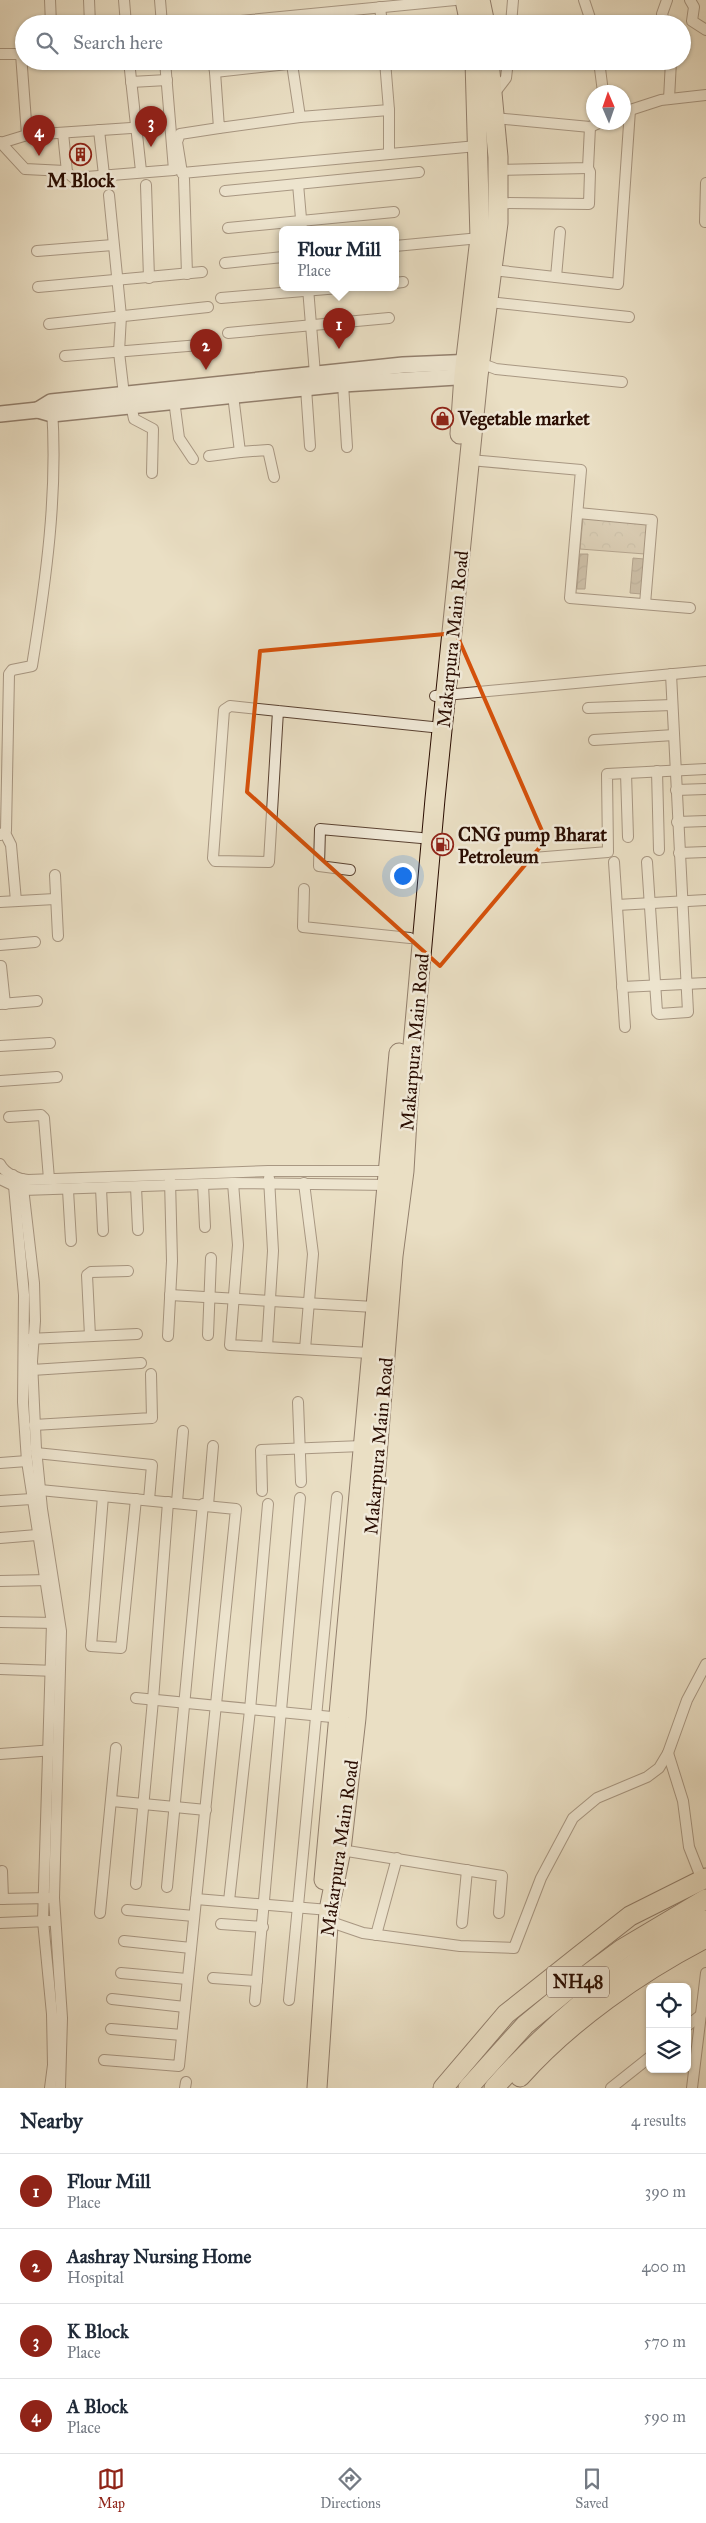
<!DOCTYPE html>
<style>
:root{--surface:#fff;--page:#f6f6f7;--text:#1f2937;--muted:#747a83;--line:#e0e1e3;--accent:#8f2418}
body{margin:0;font-family:"IM FELL Great Primer",serif;background:var(--page);color:var(--text)}
.controls{position:absolute;right:15px;bottom:15px;display:grid;overflow:hidden;border-radius:8px;box-shadow:0 1px 4px #0004}
.controls button{width:45px;height:45px;display:grid;place-items:center;padding:0;border:0;border-bottom:1px solid var(--line);background:var(--surface);color:var(--text);font:25px sans-serif}
.compass{position:absolute;left:586px;top:85px;width:45px;height:45px;border-radius:50%;background:var(--surface);box-shadow:0 1px 4px #0004;rotate:358deg}
.you{position:absolute;left:402px;top:875px;width:18px;height:18px;margin:-12px;border:4px solid #fff;border-radius:50%;background:#1a73e8;box-shadow:0 0 0 8px #1a73e833}
.badge{display:grid;place-items:center;width:32px;height:32px;border-radius:50%;background:var(--accent);color:#fff;font-size:16px;font-weight:700}
.pin{position:absolute;translate:-50% -41px;filter:drop-shadow(0 1px 2px #0008)}
.pin::after{content:'';position:absolute;top:26px;width:18px;height:15px;background:inherit;clip-path:polygon(0 0,100% 0,50% 100%)}
.popup{position:absolute;left:279px;top:226px;width:120px;height:65px;box-sizing:border-box;display:grid;place-content:center;border-radius:8px;background:var(--surface);filter:drop-shadow(0 1px 4px #0005);font-size:16px;white-space:nowrap;color:var(--muted)}
.popup b{font-size:19px;color:var(--text)}
.popup::after{content:'';position:absolute;left:50%;top:100%;margin-left:-10px;border:10px solid transparent;border-top-color:var(--surface)}
.list{margin:0;padding:0;list-style:none}
h2{display:flex;justify-content:space-between;align-items:center;height:65px;margin:0;padding:0 20px;font-size:21px}
h2 small{font-size:16px;font-weight:400;color:var(--muted)}
.list li{display:grid;grid-template-columns:32px 1fr auto;gap:15px;align-items:center;box-sizing:border-box;height:75px;padding:0 20px;border-top:1px solid var(--line)}
.list b{display:block;font-size:19px;white-space:nowrap}
.list p{margin:0;font-size:16px;white-space:nowrap;color:var(--muted)}
.list em{font-size:16px;font-style:normal;color:var(--muted)}
.icon{flex:none;width:28px;height:28px;fill:none;stroke:currentColor;stroke-width:2;stroke-linecap:round;stroke-linejoin:round}
.map{position:relative;flex:none;width:706px;height:2088px;overflow:hidden}
.search{position:absolute;background:var(--surface);box-shadow:0 1px 4px #0004;left:15px;right:15px;top:15px;height:55px;display:flex;align-items:center;gap:12px;box-sizing:border-box;padding:0 18px;border-radius:28px;color:var(--muted);font-size:19px}
.sheet{height:365px;background:var(--surface)}
nav{display:flex;justify-content:space-around;align-items:center;box-sizing:border-box;height:70px;border-top:1px solid var(--line);background:var(--surface);font-size:14px;color:var(--muted)}
nav a{display:grid;justify-items:center;gap:2px}
nav .on{color:var(--accent)}
.map>svg:first-child{display:block}
</style>
<div class="map">
<svg width="706" height="2088" viewBox="0 0 706 2088">
<defs>
<pattern id="park-crowns" width="20" height="18" patternUnits="userSpaceOnUse" patternTransform="scale(1.25)"><rect width="20" height="18" fill="#c9bba3"/><path d="M2 6a3 3 0 1 1 6 0M12 15a3 3 0 1 1 6 0" fill="none" stroke="#ada08b"/></pattern>
<pattern id="water-waves" width="16" height="10" patternUnits="userSpaceOnUse" patternTransform="scale(1.25)"><rect width="16" height="10" fill="#a99882"/><path d="M0 5q4-4 8 0t8 0" fill="none" stroke="#8a7a68"/></pattern>
</defs>
<rect width="100%" height="100%" fill="#eadfc4"/>
<filter id="stains"><feTurbulence type="fractalNoise" baseFrequency=".004" numOctaves="4"/><feColorMatrix values="0 0 0 0 .2 0 0 0 0 .09 0 0 0 0 .02 0 0 0 .5 -.17"/></filter>
<radialGradient id="worn" r=".72"><stop offset=".6" stop-color="#630" stop-opacity="0"/><stop offset="1" stop-color="#630" stop-opacity=".3"/></radialGradient>
<polygon fill="url(#park-crowns)" stroke="#7a6452" points="583,518 647,524 645,554 580,549"/>
<g fill="url(#water-waves)" stroke="#76604f">
<polygon points="580,554 588,554 585,589 577,589"/>
<polygon points="633,558 644,559 641,594 630,593"/>
</g>
<g fill="none" stroke-linecap="round" stroke-linejoin="round">
<defs>
<g id="street">
<polyline points="50,0 51,24"/>
<polyline points="89,0 90,24"/>
<polyline points="124,0 126,24"/>
<polyline points="160,0 162,24"/>
<polyline points="584,0 592,24"/>
<polyline points="690,0 694,7 692,21 706,30"/>
<polyline points="380,7 382,24"/>
<polyline points="209,24 455,0"/>
<polyline points="511,24 513,0"/>
<polyline points="665,24 662,14 667,0"/>
<polyline points="0,54 24,54"/>
<polyline points="129,61 141,171"/>
<polyline points="213,61 215,72 315,61"/>
<polyline points="599,61 603,92"/>
<polyline points="292,64 300,117"/>
<polyline points="215,72 219,128 300,117 389,110 385,61"/>
<polyline points="131,82 167,80"/>
<polyline points="493,95 506,78 508,61"/>
<polyline points="669,99 671,61"/>
<polyline points="624,112 661,100 706,95"/>
<polyline points="495,118 590,127 601,122"/>
<polyline points="219,128 180,134 177,142 182,173 477,146"/>
<polyline points="99,130 104,175"/>
<polyline points="63,133 67,172"/>
<polyline points="27,135 131,128"/>
<polyline points="0,142 25,169 65,171 74,178 174,170 165,61"/>
<polyline points="1,143 27,135 21,54"/>
<polyline points="389,154 389,110"/>
<polyline points="498,170 588,168 590,127"/>
<polyline points="184,179 187,274"/>
<polyline points="298,184 302,230"/>
<polyline points="146,185 149,278"/>
<polyline points="225,191 419,172"/>
<polyline points="109,195 121,316 119,352 124,395"/>
<polyline points="498,203 589,204 590,172 588,168"/>
<polyline points="705,222 706,183"/>
<polyline points="228,228 394,212"/>
<polyline points="395,246 480,238"/>
<polyline points="37,251 113,245"/>
<polyline points="225,263 283,257"/>
<polyline points="493,270 618,284 630,110"/>
<polyline points="556,277 560,232"/>
<polyline points="395,283 403,282"/>
<polyline points="38,287 202,272"/>
<polyline points="308,288 315,374"/>
<polyline points="221,298 339,288"/>
<polyline points="489,302 629,317"/>
<polyline points="49,324 208,307"/>
<polyline points="228,333 389,318"/>
<polyline points="65,356 200,345"/>
<polyline points="480,363 496,369 622,382"/>
<polyline points="343,384 347,447"/>
<polyline points="306,388 310,446"/>
<polyline points="233,395 240,452 268,450 274,477"/>
<polyline points="174,400 179,438 193,459"/>
<polyline points="131,405 134,419 153,429 152,473"/>
<polyline points="209,456 240,452"/>
<polyline points="470,460 581,470 570,598 690,608"/>
<polyline points="578,513 652,520 645,604"/>
<polyline points="435,696 706,671"/>
<polyline points="588,708 672,705"/>
<polyline points="278,711 230,706 224,710 213,858 215,861 269,862 278,711 432,727"/>
<polyline points="594,740 674,735"/>
<polyline points="657,771 659,850"/>
<polyline points="626,773 628,837"/>
<polyline points="676,790 706,789"/>
<polyline points="677,822 706,821"/>
<polyline points="5,833 11,845 16,901"/>
<path d="M0 835 6 831 9 674 12 670 32 666C46 580 58 494 52 408"/>
<polyline points="679,853 706,852"/>
<polyline points="533,858 608,852 607,774 706,769"/>
<polyline points="614,862 625,1027"/>
<polyline points="647,862 657,1012 659,1014 688,1012 671,674"/>
<polyline points="350,870 319,866 320,829 421,838"/>
<polyline points="55,875 58,936"/>
<polyline points="304,889 303,927 410,938"/>
<polyline points="0,902 55,899"/>
<polyline points="617,905 706,900"/>
<polyline points="0,945 35,942"/>
<polyline points="1,966 5,1004"/>
<polyline points="622,987 706,983"/>
<polyline points="0,1004 37,1001"/>
<polyline points="0,1046 50,1043"/>
<polyline points="0,1081 57,1077"/>
<polyline points="9,1117 41,1115 44,1118 49,1179"/>
<path d="M0 1164C5 1174 18 1179 28 1180L268 1171H391"/>
<polyline points="13,1175 24,1295 23,1402 27,1461 52,1623 43,1921 52,2014 53,2065 50,2088"/>
<polyline points="0,1179 23,1190 233,1183 389,1185"/>
<polyline points="22,1179 34,1283 35,1321 32,1361 36,1449 42,1509 61,1631 54,1898 62,2018 60,2088"/>
<polyline points="233,1183 238,1245 230,1345 370,1353"/>
<polyline points="304,1183 313,1254 305,1349"/>
<polyline points="203,1184 205,1227"/>
<polyline points="136,1187 138,1230"/>
<polyline points="101,1188 103,1231"/>
<polyline points="68,1190 71,1241"/>
<polyline points="170,1295 374,1307"/>
<polyline points="208,1335 211,1258"/>
<polyline points="90,1336 87,1275 91,1272 128,1271"/>
<polyline points="168,1336 172,1261 170,1180"/>
<polyline points="28,1339 137,1334"/>
<polyline points="267,1347 273,1251 269,1178"/>
<polyline points="32,1370 141,1363"/>
<polyline points="298,1402 301,1482"/>
<polyline points="34,1425 152,1418 151,1374"/>
<polyline points="36,1453 152,1465 149,1500"/>
<polyline points="0,1463 27,1461"/>
<polyline points="40,1490 236,1509 179,2066 104,2060"/>
<polyline points="262,1491 261,1450 362,1446"/>
<polyline points="103,1496 91,1646 121,1648 136,1499"/>
<polyline points="0,1501 32,1499"/>
<polyline points="177,1502 183,1431"/>
<polyline points="208,1505 213,1446"/>
<polyline points="0,1538 37,1535"/>
<polyline points="0,1581 49,1580"/>
<polyline points="0,1622 56,1623"/>
<polyline points="0,1669 56,1671"/>
<polyline points="136,1698 342,1718"/>
<polyline points="668,1753 683,1801 689,1847 702,1880"/>
<polyline points="0,1754 54,1750"/>
<polyline points="112,1801 206,1810"/>
<polyline points="341,1850 502,1876 499,1913"/>
<polyline points="2,1871 3,1899"/>
<polyline points="136,1884 153,1700 168,1502"/>
<polyline points="167,1887 203,1504"/>
<polyline points="0,1899 49,1898"/>
<polyline points="196,1899 329,1910"/>
<polyline points="229,1901 250,1710 268,1504"/>
<polyline points="127,1910 194,1916"/>
<polyline points="100,1913 116,1748"/>
<polyline points="328,1921 363,1933 460,1946 514,1948 541,1878 573,1818 597,1798 647,1777 659,1768 668,1753 687,1700 706,1664"/>
<polyline points="0,1923 49,1921"/>
<polyline points="462,1923 467,1870"/>
<polyline points="221,1924 263,1927"/>
<polyline points="376,1935 397,1858"/>
<polyline points="124,1941 191,1948"/>
<polyline points="121,1973 187,1979"/>
<polyline points="213,1978 257,1981"/>
<polyline points="112,1999 185,2007"/>
<polyline points="289,2000 337,1497"/>
<polyline points="255,2001 300,1498"/>
<polyline points="687,2026 701,2015"/>
<polyline points="111,2029 182,2035"/>
<polyline points="185,2088 186,2082"/>
<polyline points="611,2088 650,2057"/>
<polyline points="692,2088 706,1973"/>
</g>
<g id="secondary">
<polyline points="38,410 51,402 403,365 475,362"/>
<polyline points="0,414 38,410 52,414 343,384 473,376"/>
</g>
<g id="highway">
<polyline points="465,0 470,24"/>
<polyline points="480,0 485,24"/>
<polyline points="460,434 464,375 480,238 475,61"/>
<path d="M324 1880C351 1605 372 1329 399 1053"/>
<path d="M520 2077C570 2021 640 1972 706 1938"/>
<polyline points="317,2088 329,1910 341,1850 356,1718 393,1256 404,1171 408,1102 435,799 478,376 498,223 498,157 489,61"/>
<polyline points="443,2088 506,2014 579,1956 630,1916 706,1878"/>
<polyline points="468,2088 525,2025 576,1983 622,1949 706,1899"/>
<path d="M494 2088C555 2020 625 1962 706 1920"/>
</g>
</defs>
<use href="#street" stroke="#5a4232" stroke-width="12"/>
<use href="#secondary" stroke="#2a0d02" stroke-width="18"/>
<use href="#highway" stroke="#2a0d02" stroke-width="21"/>
<use href="#street" stroke="#f1ead9" stroke-width="10"/>
<use href="#secondary" stroke="#f1ead9" stroke-width="15"/>
<use href="#highway" stroke="#eadfc4" stroke-width="19"/>
</g>
<path d="M0 0H706V2088H0ZM456 633 546 840 440 966 247 792 260 651Z" fill="#eadfc4" fill-opacity=".55" fill-rule="evenodd"/>
<path fill="none" stroke="#d5510b" stroke-width="4" stroke-linejoin="round" d="M456 633 546 840 440 966 247 792 260 651Z"/>
<defs>
<symbol id="building-ring" viewBox="-11 -11 22 22"><circle r="9.5" fill="#f1ead9" stroke="#8f2418" stroke-width="1.5"/><path d="M-4-6H4V6H1V3H-1V6H-4ZM-2.5-4.3h1.7v1.8h-1.7ZM.8-4.3h1.7v1.8H.8ZM-2.5-1h1.7V.8h-1.7ZM.8-1h1.7V.8H.8Z" fill="#8f2418"/></symbol>
<symbol id="shop-ring" viewBox="-11 -11 22 22"><circle r="9.5" fill="#f1ead9" stroke="#8f2418" stroke-width="1.5"/><path d="M-5-2.5h2.3a2.7 3.5 0 0 1 5.4 0H5L5.5 6h-11ZM-1.5-2.5h3a1.5 2.3 0 0 0-3 0Z" fill="#8f2418"/></symbol>
<symbol id="fuel-ring" viewBox="-11 -11 22 22"><circle r="9.5" fill="#f1ead9" stroke="#8f2418" stroke-width="1.5"/><path d="M-5.5-6h7V0h2V4h1.3V-2.5L3-4.5l.8-.8L6-3V5H2.5V1h-1V6h-7ZM-4.2-4.7v3.2H.2V-4.7Z" fill="#8f2418"/></symbol>
</defs>
<g fill-rule="evenodd">
<use href="#building-ring" x="68" y="142" width="25" height="25"/>
<use href="#shop-ring" x="430" y="406" width="25" height="25"/>
<use href="#fuel-ring" x="430" y="832" width="25" height="25"/>
</g>
<g text-anchor="middle" stroke-width="5" stroke-linejoin="round" paint-order="stroke">
<rect fill="#f1ead9" stroke="#664f42" stroke-width="1" x="547" y="1966.5" width="62" height="31" rx="4"/>
<g font-size="18" font-weight="bold" fill="#2a0d02">
<text x="578" y="1988">NH48</text>
</g>
<g font-size="19" font-weight="bold" fill="#2a0d02" stroke="#f1ead9" text-anchor="start">
<text x="81" y="187" text-anchor="middle">M Block</text>
<text x="458" y="425">Vegetable market</text>
<text x="458" y="841">CNG pump Bharat<tspan x="458" dy="22">Petroleum</tspan></text>
</g>
<g font-size="19" fill="#2a0d02" stroke="#f1ead9">
<text transform="translate(452 639) rotate(-84)" y="7">Makarpura Main Road</text>
<text transform="translate(414 1042) rotate(-85)" y="7">Makarpura Main Road</text>
<text transform="translate(378 1446) rotate(-85)" y="7">Makarpura Main Road</text>
<text transform="translate(339 1848) rotate(-82)" y="7">Makarpura Main Road</text>
</g>
</g>
<rect width="100%" height="100%" filter="url(#stains)"/>
<rect width="100%" height="100%" fill="url(#worn)"/>
</svg>
<div class="controls">
<button><svg class="icon" aria-label="locate" viewBox="0 0 24 24"><circle cx="12" cy="12" r="6"/><path d="M12 2v4M12 18v4M2 12h4M18 12h4"/></svg></button>
<button><svg class="icon" aria-label="layers" viewBox="0 0 24 24"><path d="M12 4l9 5-9 5-9-5zM3 14l9 5 9-5"/></svg></button>
</div>
<svg class="compass" viewBox="-18 -18 36 36"><path d="M0-13l5 13h-10z" fill="#e53935"/><path d="M0 13l5-13h-10z" fill="#747a83"/></svg>
<div class="you"></div>
<div class="pin badge" style="left:339px;top:349px">1</div>
<div class="popup"><b>Flour Mill</b>Place</div>
<div class="pin badge" style="left:206px;top:370px">2</div>
<div class="pin badge" style="left:151px;top:147px">3</div>
<div class="pin badge" style="left:39px;top:156px">4</div>
<div class="search"><svg class="icon" aria-label="search" viewBox="0 0 24 24"><circle cx="10" cy="10" r="6"/><path d="M15 15l6 6"/></svg>Search here</div>
</div>
<section class="sheet">
<h2>Nearby<small>4 results</small></h2>
<ul class="list">
<li><span class="badge">1</span><div><b>Flour Mill</b><p>Place</p></div><em>390 m</em></li>
<li><span class="badge">2</span><div><b>Aashray Nursing Home</b><p>Hospital</p></div><em>400 m</em></li>
<li><span class="badge">3</span><div><b>K Block</b><p>Place</p></div><em>570 m</em></li>
<li><span class="badge">4</span><div><b>A Block</b><p>Place</p></div><em>590 m</em></li>
</ul>
</section>
<nav>
<a class="on"><svg class="icon" aria-label="map" viewBox="0 0 24 24"><path d="M3 6l6-2 6 2 6-2v14l-6 2-6-2-6 2zM9 4v14M15 6v14"/></svg>Map</a>
<a><svg class="icon" aria-label="directions" viewBox="0 0 24 24"><path d="M12 3l9 9-9 9-9-9zM9 14v-3h6M13 9l2 2-2 2"/></svg>Directions</a>
<a><svg class="icon" aria-label="saved" viewBox="0 0 24 24"><path d="M7 4h10v16l-5-4-5 4z"/></svg>Saved</a>
</nav>
